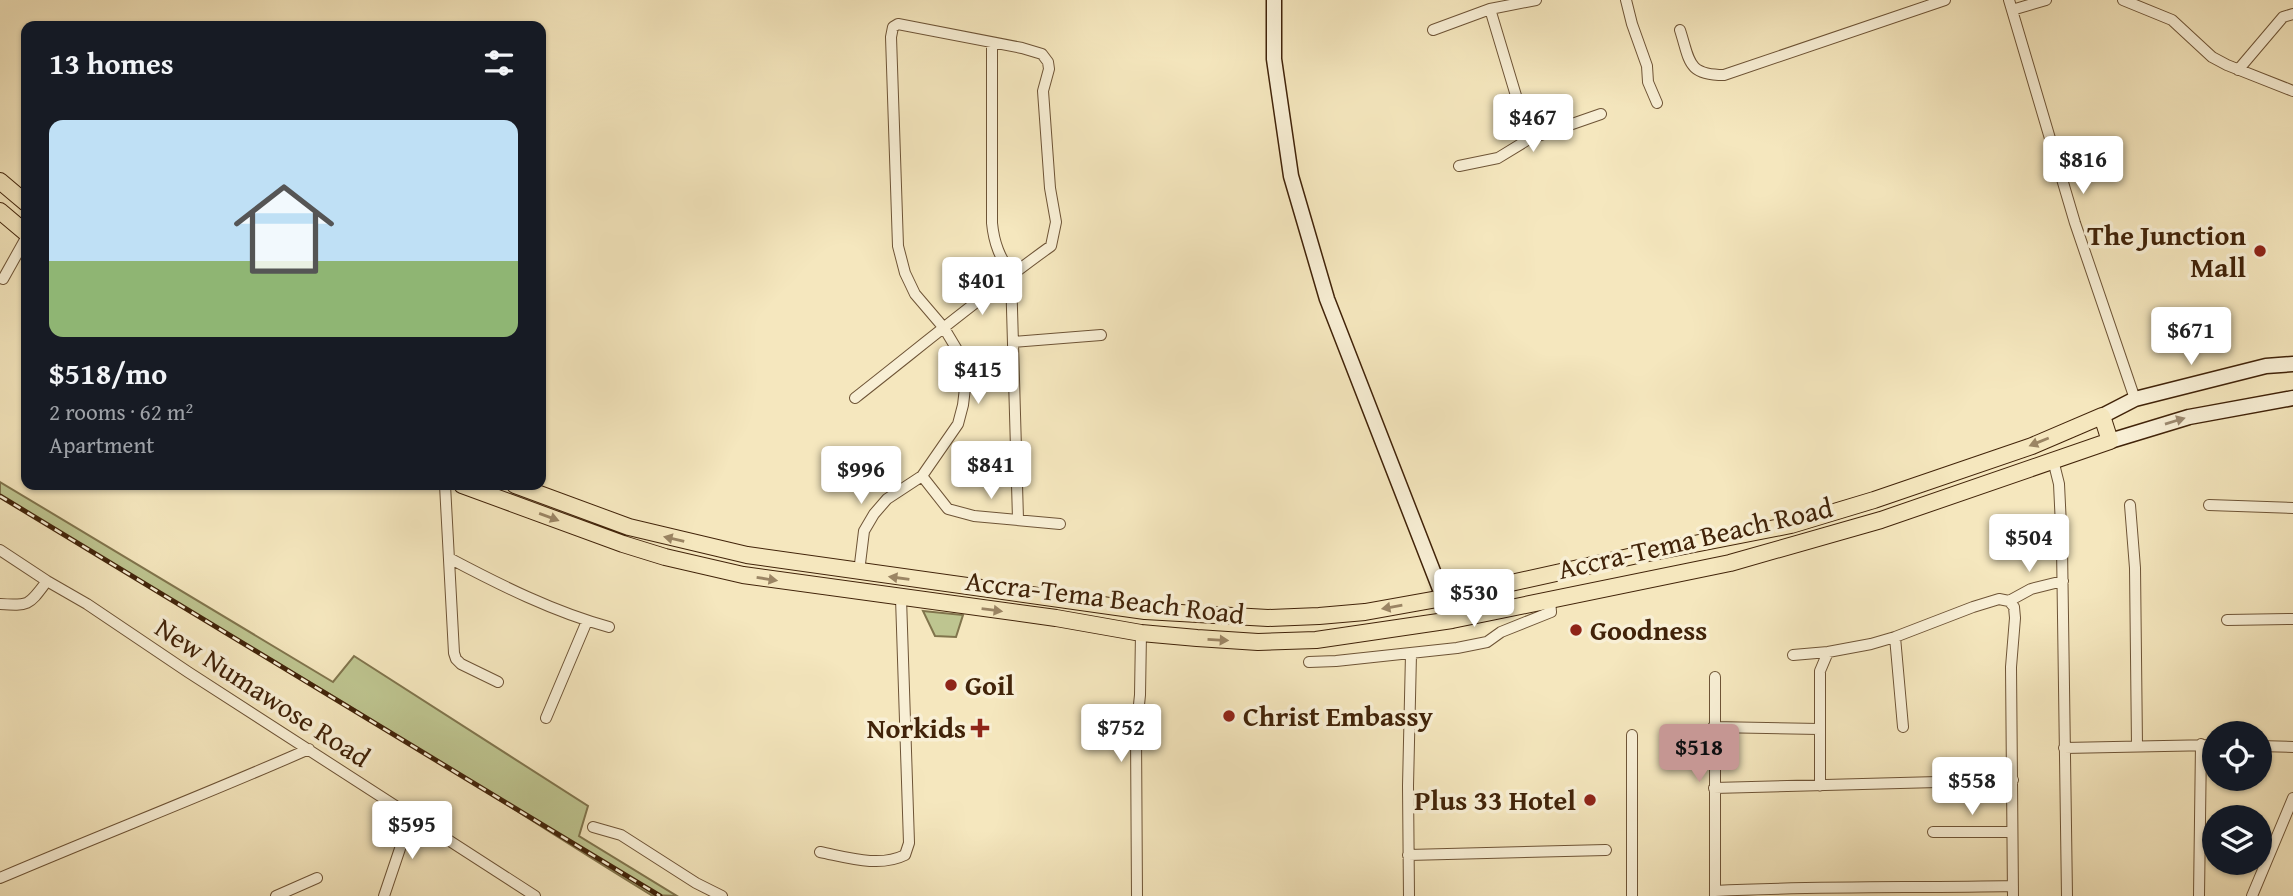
<!DOCTYPE html>
<meta charset="utf-8">
<style>
body{margin:0;font-family:"Gentium Book Plus",serif;background:#242831;color:#f1f3f6;height:100vh;display:flex;flex-direction:column;font-size:26px;white-space:nowrap}
*{box-sizing:border-box;margin:0}
p{font-size:23px;color:#9ea1a6}
.icon{flex:none;width:38px;height:38px;fill:none;stroke:currentColor;stroke-width:2;stroke-linecap:round;stroke-linejoin:round}
.map{position:relative;flex:1;overflow:hidden}
.details{position:absolute;left:21px;top:21px;width:525px;height:469px;display:flex;flex-direction:column;background:#171b24;border-radius:14px;box-shadow:0 2px 5px #0004}
.details>*{flex:none}
.tools{position:absolute;left:2202px;top:721px;display:grid;gap:14px}
.tools a{display:grid;place-items:center;width:70px;height:70px;border-radius:50%;background:#171b24;box-shadow:0 2px 5px #0004;font-size:35px}
.price{position:absolute;translate:-50% -60px;padding:0 16px;border-radius:7px;background:#fff;color:#222;font-size:23px;line-height:46px;filter:drop-shadow(0 2px 4px #0008)}
.price::after{content:'';position:absolute;left:50%;top:42px;width:21px;height:16px;margin-left:-10px;background:inherit;clip-path:polygon(0 0,100% 0,50% 100%)}
.price.current{background:#c59692;color:#111}
ul{padding:0;list-style:none}
li{display:grid;align-content:center;gap:14px;height:371px;padding:0 28px}
li span{display:grid;place-items:center;height:217px;border-radius:14px;color:#555}
li>.icon{margin-inline-start:auto}
span .icon{width:126px;height:126px;fill:#fffc;stroke-width:1}
li b{font-size:30px}
h2{display:flex;justify-content:space-between;align-items:center;height:84px;padding:0 28px;font-size:30px}
.map>svg:first-child{display:block}
</style>
<div class="map">
<svg width="2293" height="896" viewBox="0 0 2293 896">
<rect width="100%" height="100%" fill="#f5e7be"/>
<filter id="stains"><feTurbulence type="fractalNoise" baseFrequency=".00286" numOctaves="4"/><feColorMatrix values="0 0 0 0 .2 0 0 0 0 .09 0 0 0 0 .02 0 0 0 .5 -.17"/></filter>
<radialGradient id="worn" r=".72"><stop offset=".6" stop-color="#630" stop-opacity="0"/><stop offset="1" stop-color="#630" stop-opacity=".3"/></radialGradient>
<path fill="#bec590" stroke="#80744c" stroke-width="2" d="M0,482L333,682L354,656L588,806L579,836L677,896L651,895C553,835 457,772 359,712C239,639 118,570 0,496Z
M923,611L963,615L956,637L935,636Z"/>
<g fill="none" stroke-linecap="round" stroke-linejoin="round">
<g stroke="#6e5436" stroke-width="12">
<path id="street" d="M1626,0L1632,24L1647,66L1648,82L1657,103
M2009,0L2075,223L2135,399
M2123,0L2172,20L2212,57L2227,65L2293,91
M1490,9L1529,139
M2012,10L2046,0
M1433,30L1490,9L1536,0
M1680,30C1690,61 1687,75 1724,75L1945,0
M992,43V223C994,244 1000,257 1011,274L1018,519
M2238,70L2283,17L2293,14
M1459,166L1498,158L1529,139L1601,114
M3,279L26,238
M1013,342L1101,335
M855,398C920,347 984,294 1051,246L1056,222L1050,188L1043,91L1049,69L1048,62L1042,54L1022,48L898,24L893,27L891,37L898,246L905,273L915,294L944,328L959,353L965,388L963,405L958,424L922,476L887,499L874,514L864,531L859,572
M2053,460L2059,484L2062,547L2067,896
M922,476L948,509L974,516L1060,524
M445,485L454,653L456,659L461,664L498,682
M2130,505L2135,568L2137,746
M2209,505L2293,508
M0,550L47,581L87,604L188,672L535,896
M449,558C500,585 554,612 609,627
M2009,601L2014,607L2015,618L2011,667L2013,896
M0,604C30,606 29,605 47,581
M2227,620L2293,619
M1895,637L1903,727
M1793,655L1828,652L1871,644L1895,637L1973,607L1999,599L2009,601L2031,589L2063,581
M1309,662L1336,661L1457,648L1487,642L1501,632L1551,612L1550,600
M1715,677V891
M546,718L587,621
M1713,727L1819,729
M2259,746L2293,747
M2064,748L2214,745
M1820,786V671L1828,652
M1714,788L2013,780
M593,827L621,835L696,883L722,896
M1933,832H2011
M820,852C846,857 879,868 905,855L909,843L901,598
M1408,855L1606,850
M0,878C103,834 207,794 309,749
M276,896L317,878
M384,896L411,816
M1137,896L1136,733L1140,695L1141,633
M1409,896L1408,786L1411,654
M1632,896V735
M1715,896V891C1814,886 1914,888 2013,886
M2199,896L2201,744
M2252,896L2293,798"/>
</g>
<g stroke="#412309" stroke-width="17">
<path id="secondary" d="M1274,0V59L1291,176L1327,299L1452,620
M2102,416L2135,399L2266,366L2293,364
M2110,441L2189,417L2293,398"/>
</g>
<g stroke="#412309" stroke-width="18">
<path id="primary" d="M0,181L26,203
M0,211L26,233
M462,485L623,544L665,557L743,575L1056,618L1141,633L1197,638L1258,642L1316,640L1452,620L1730,563L1881,520L2110,441L2102,416L2032,446L1874,500L1791,525L1633,556L1443,598L1365,612L1319,616L1268,618L1145,611L747,555L629,527L515,485"/>
</g>
<use href="#street" stroke="#f8efd5" stroke-width="10"/>
<use href="#secondary" stroke="#f8efd5" stroke-width="14"/>
<use href="#primary" stroke="#f5e7be" stroke-width="16"/>
<g stroke="#412309" stroke-width="5">
<path id="rail" d="M0,496L660,896"/>
</g>
<use href="#rail" stroke="#f8efd5" stroke-width="2.5" stroke-dasharray="8" stroke-linecap="butt"/>
</g>
<defs><path id="oneway-solid" d="M-6-.8H1V-3.2L6.5 0L1 3.2V.8H-6Z" transform="scale(1.75)"/></defs>
<use fill="#9c896f" href="#oneway-solid" transform="translate(2175 421) rotate(-17)"/>
<g fill="#9b8564">
<use href="#oneway-solid" transform="translate(2039 442) rotate(158)"/>
<use href="#oneway-solid" transform="translate(549 517) rotate(20)"/>
<use href="#oneway-solid" transform="translate(674 539) rotate(-167)"/>
<use href="#oneway-solid" transform="translate(899 578) rotate(-172)"/>
<use href="#oneway-solid" transform="translate(767 579) rotate(9)"/>
<use href="#oneway-solid" transform="translate(1392 607) rotate(170)"/>
<use href="#oneway-solid" transform="translate(992 610) rotate(7)"/>
<use href="#oneway-solid" transform="translate(1218 640) rotate(3)"/>
</g>
<g fill="#8f2418" stroke="#f8efd5" stroke-width="2.5">
<circle cx="2260" cy="251" r="7"/>
<circle cx="1576" cy="630" r="7"/>
<circle cx="951" cy="685" r="7"/>
<circle cx="1229" cy="716" r="7"/>
<path d="M976.5 717.5h7v7h7v7h-7v7h-7v-7h-7v-7h7z"/>
<circle cx="1590" cy="800" r="7"/>
</g>
<g text-anchor="middle" stroke-width="7" stroke-linejoin="round" paint-order="stroke">
<g font-size="28" font-weight="bold" fill="#412309" stroke="#f8efd5" text-anchor="end">
<text x="2246" y="245">The Junction<tspan x="2246" dy="32">Mall</tspan></text>
<text x="1590" y="640" text-anchor="start">Goodness</text>
<text x="965" y="695" text-anchor="start">Goil</text>
<text x="1243" y="726" text-anchor="start">Christ Embassy</text>
<text x="966" y="738">Norkids</text>
<text x="1576" y="810">Plus 33 Hotel</text>
</g>
<g font-size="28" fill="#412309" stroke="#f8efd5">
<text transform="translate(1695 538) rotate(-13)" y="10">Accra-Tema Beach Road</text>
<text transform="translate(1105 597) rotate(7)" y="10">Accra-Tema Beach Road</text>
<text transform="translate(263 692) rotate(33)" y="10">New Numawose Road</text>
</g>
</g>
<rect width="100%" height="100%" filter="url(#stains)"/>
<rect width="100%" height="100%" fill="url(#worn)"/>
</svg>
<div class="tools">
<a><svg class="icon" aria-label="locate" viewBox="0 0 24 24"><circle cx="12" cy="12" r="6"/><path d="M12 2v4M12 18v4M2 12h4M18 12h4"/></svg></a>
<a><svg class="icon" aria-label="layers" viewBox="0 0 24 24"><path d="M12 4l9 5-9 5-9-5zM3 14l9 5 9-5"/></svg></a>
</div>
<b class="price" style="left:1533px;top:154px">$467</b>
<b class="price" style="left:2083px;top:196px">$816</b>
<b class="price" style="left:982px;top:317px">$401</b>
<b class="price" style="left:2191px;top:367px">$671</b>
<b class="price" style="left:978px;top:406px">$415</b>
<b class="price" style="left:991px;top:501px">$841</b>
<b class="price" style="left:861px;top:506px">$996</b>
<b class="price" style="left:2029px;top:574px">$504</b>
<b class="price" style="left:1474px;top:629px">$530</b>
<b class="price" style="left:1121px;top:764px">$752</b>
<b class="price current" style="left:1699px;top:784px">$518</b>
<b class="price" style="left:1972px;top:817px">$558</b>
<b class="price" style="left:412px;top:861px">$595</b>
<section class="details">
<h2>13 homes<svg class="icon" aria-label="filters" viewBox="0 0 24 24"><path d="M4 7h16M4 17h16"/><circle cx="9" cy="7" r="2"/><circle cx="15" cy="17" r="2"/></svg></h2>
<ul>
<li><span style="background:linear-gradient(#bfe0f5 65%,#8fb573 0)"><svg class="icon" aria-label="home" viewBox="0 0 24 24"><path d="M3 11l9-7 9 7M6 9v11h12V9"/></svg></span><div><b>$518/mo</b><p>2 rooms · 62 m²</p><p>Apartment</p></div></li>
</ul>
</section>
</div>
